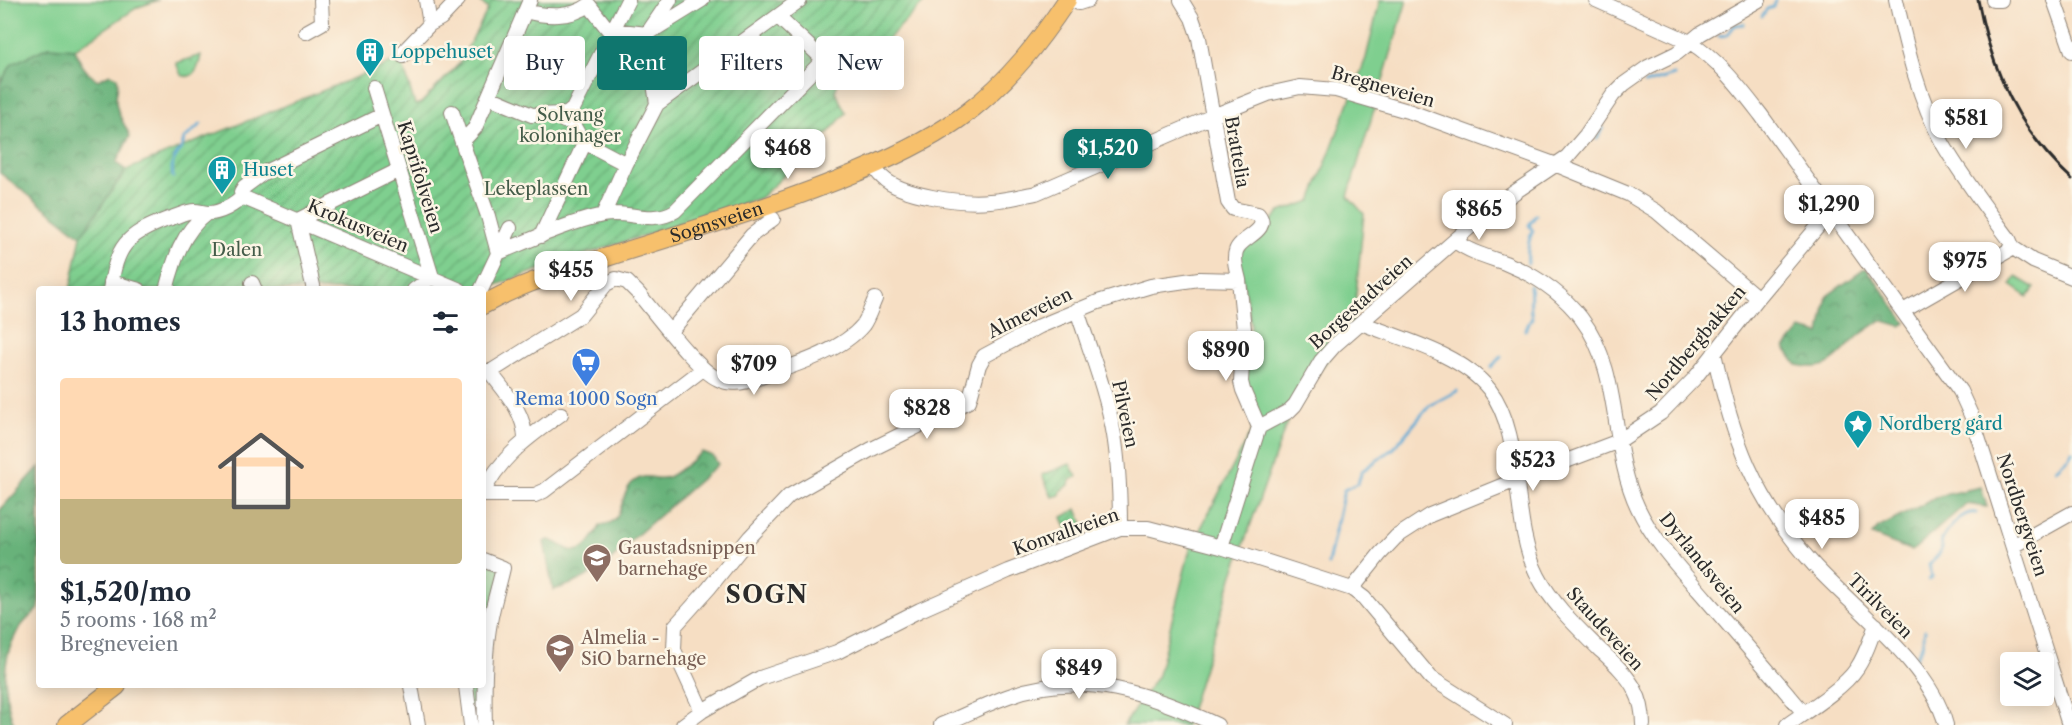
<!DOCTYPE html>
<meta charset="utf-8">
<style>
body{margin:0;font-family:"Libre Caslon Text",serif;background:#f6f6f7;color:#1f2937;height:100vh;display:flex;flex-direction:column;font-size:22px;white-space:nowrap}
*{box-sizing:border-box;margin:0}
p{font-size:20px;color:#747a83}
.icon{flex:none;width:33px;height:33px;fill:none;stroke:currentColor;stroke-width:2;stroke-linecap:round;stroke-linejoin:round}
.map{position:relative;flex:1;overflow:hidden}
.sheet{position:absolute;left:36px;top:286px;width:450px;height:402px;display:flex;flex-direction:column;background:#fff;border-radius:6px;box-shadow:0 3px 15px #0003}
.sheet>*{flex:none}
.guide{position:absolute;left:504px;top:36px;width:570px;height:54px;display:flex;gap:12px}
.tools{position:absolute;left:2000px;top:652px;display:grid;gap:12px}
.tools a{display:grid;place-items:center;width:54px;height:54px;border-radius:6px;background:#fff;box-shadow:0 3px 15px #0003;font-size:30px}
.price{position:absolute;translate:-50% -51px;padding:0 14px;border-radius:12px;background:#fff;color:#222;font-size:20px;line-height:39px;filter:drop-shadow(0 2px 3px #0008)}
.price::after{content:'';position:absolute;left:50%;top:36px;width:18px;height:14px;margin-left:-9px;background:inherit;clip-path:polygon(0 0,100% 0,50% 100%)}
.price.selected{background:#0f766e;color:#fff}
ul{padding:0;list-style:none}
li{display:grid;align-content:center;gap:12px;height:318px;padding:0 24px}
li span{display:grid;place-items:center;height:186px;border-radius:6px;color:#555}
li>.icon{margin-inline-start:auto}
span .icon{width:108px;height:108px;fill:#fffc;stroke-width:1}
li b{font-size:26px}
h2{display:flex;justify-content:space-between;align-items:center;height:72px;padding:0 24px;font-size:26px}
.chip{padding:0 21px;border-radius:6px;background:#fff;box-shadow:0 3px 15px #0003;font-size:21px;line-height:54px}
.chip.selected{background:#0f766e;color:#fff}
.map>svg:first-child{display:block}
</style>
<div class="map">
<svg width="2072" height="725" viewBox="0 0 2072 725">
<defs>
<pattern id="forest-crowns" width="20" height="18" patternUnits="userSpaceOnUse" patternTransform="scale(1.5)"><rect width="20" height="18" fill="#67b27a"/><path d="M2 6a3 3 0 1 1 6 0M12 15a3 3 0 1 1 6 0" fill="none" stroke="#559164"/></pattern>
<pattern id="park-crowns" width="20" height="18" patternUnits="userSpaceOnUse" patternTransform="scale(1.5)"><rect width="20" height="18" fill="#7fcf8f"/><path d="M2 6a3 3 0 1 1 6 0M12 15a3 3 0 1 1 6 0" fill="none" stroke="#68a875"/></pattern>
<pattern id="garden-furrows" width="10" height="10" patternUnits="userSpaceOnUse" patternTransform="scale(1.5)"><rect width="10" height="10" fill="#7fcf8f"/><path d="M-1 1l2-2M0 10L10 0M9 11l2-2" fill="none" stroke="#68a875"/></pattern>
</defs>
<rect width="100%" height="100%" fill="#fcf5e5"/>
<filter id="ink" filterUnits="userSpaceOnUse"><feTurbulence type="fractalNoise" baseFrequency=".0167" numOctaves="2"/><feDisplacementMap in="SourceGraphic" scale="12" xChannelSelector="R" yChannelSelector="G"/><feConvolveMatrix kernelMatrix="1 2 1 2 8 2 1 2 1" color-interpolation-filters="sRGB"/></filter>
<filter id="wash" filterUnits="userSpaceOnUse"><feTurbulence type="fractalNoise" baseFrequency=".008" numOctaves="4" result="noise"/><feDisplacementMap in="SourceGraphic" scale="24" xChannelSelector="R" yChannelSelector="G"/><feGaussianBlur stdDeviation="1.35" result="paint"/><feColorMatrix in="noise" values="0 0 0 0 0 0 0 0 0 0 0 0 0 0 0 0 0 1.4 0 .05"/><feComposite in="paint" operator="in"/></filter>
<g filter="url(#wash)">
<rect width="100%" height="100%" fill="#f6dec3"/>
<path fill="#7fcf8f" stroke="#557d5d" stroke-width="1.5" d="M0,0H159L138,7L75,49L48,47L13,64L0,83Z
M1380,0H1407L1348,196L1364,214L1353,324L1291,411L1233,574L1186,725H1124L1158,675L1190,549L1255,424L1245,378L1251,324L1238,254L1280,212L1311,201L1366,58Z
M2016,277L2035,288L2028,297L2011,285Z"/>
<path fill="url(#forest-crowns)" stroke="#496e52" stroke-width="1.5" d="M48,47L75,49C79,62 85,73 98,80L110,74L117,77C119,85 117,89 116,97C115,111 124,123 130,136L116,163L126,170L81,236L0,173V83L12,64Z
M1866,268L1906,323L1901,326L1881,320C1875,325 1867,329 1861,334C1838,353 1833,374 1797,365L1785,348L1801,329L1820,334L1827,296Z
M702,452L713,456L718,464L627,544C608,566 581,583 553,590L544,542L548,540C557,541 562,547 570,550C585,555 594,535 601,525C626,524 618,496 632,483C648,470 653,482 668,477C678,473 693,459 702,452Z
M39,467V608C32,615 24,621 19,629C0,659 3,693 14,725H0V510Z
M1981,487L1987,507L1966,504L1912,551L1872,535L1878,528L1939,496Z"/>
<path fill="url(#park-crowns)" stroke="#557d5d" stroke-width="1.5" d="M201,55C199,66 195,81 181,75L176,63Z
M483,560L503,568L490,621L485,725H471L466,686H483Z"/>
<path fill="url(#garden-furrows)" stroke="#557d5d" stroke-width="1.5" d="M479,0H926L885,42L842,73L835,91L846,113L821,141L760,198L549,266L483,290H70L81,236L126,170L401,59L415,105L421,103L459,64L488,9Z
M1070,464L1077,477L1070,480L1069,485L1061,490L1060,495L1052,497L1042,475Z
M1077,509L1085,529L1069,535L1062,517Z"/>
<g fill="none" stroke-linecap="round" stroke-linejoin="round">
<path stroke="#59a7d3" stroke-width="3" d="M1762,16L1767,9L1773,7L1776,0
M1719,36L1727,35L1735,25L1744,24
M1645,84L1674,75
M1597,139L1603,128
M173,177C169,153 182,156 184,139L201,124
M1528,263C1527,254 1528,239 1533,231L1529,225L1536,215
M1525,330L1532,318C1529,307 1532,297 1530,286
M1491,367L1501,357
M2056,469L2069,457L2072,451
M1328,564L1344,490L1358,483L1362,471L1394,448L1429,406L1457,391
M1929,580L1932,577L1929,564C1932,561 1937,558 1939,554C1942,550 1940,545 1942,540C1948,529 1963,510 1976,513
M1915,658L1922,646L1925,630"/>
</g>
</g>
<g filter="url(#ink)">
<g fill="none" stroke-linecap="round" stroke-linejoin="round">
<g stroke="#908477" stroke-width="16">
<path id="minor" d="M1069,0L1079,3L1088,0
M1181,0L1192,18L1199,38L1228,202L1233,209L1258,214C1272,231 1240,237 1236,251C1233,260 1237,271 1239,280
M1596,0L1690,42C1719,60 1740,88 1761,115L1960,391L1971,415L2069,725
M1896,0C1907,50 1919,99 1943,144C1962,177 1986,208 2009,239L2013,248L2033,261L2072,277
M1993,0H2001
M2054,0L2072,51
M589,5L607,28L612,30L647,34L702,0
M526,11C546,17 572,18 589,5
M778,17L824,60
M430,24L441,18L458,0
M306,32L322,23L321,0
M403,56L405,50L430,24L426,0
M374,88L432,277L414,290
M489,97L532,115L567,114
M657,104L647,34L670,0
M452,112L462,142
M567,114L584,144H588L626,164
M564,121L567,114L573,109L628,0
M874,165C876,169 878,174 882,177C901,196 963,204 990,201C1006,200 1021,196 1036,193L1213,116L1268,94L1300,87L1336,90L1411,112L1557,165L1628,194L1656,211L1758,298
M242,197L460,290
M242,197L241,192L244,187L263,173L382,115
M603,215L626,164L657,104L800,0
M541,236L584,144
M1455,241C1469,252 1488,257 1505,263C1535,275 1562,293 1581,318C1623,373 1609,448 1638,508C1654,542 1682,571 1706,599C1739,637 1772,675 1804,713
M498,253C530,240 570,222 603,215C628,210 652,225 675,211L837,46
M498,253L488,216L462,142L475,128L530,0
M111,282L139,290
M252,283L255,290
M110,290C117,246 125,235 168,219C176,217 186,211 195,211C199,211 204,213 209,213C220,213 235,205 242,197
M166,290C174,260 182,232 207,213
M314,290L298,220L399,170
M481,290L510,228
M1077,310C1090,351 1107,393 1114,435C1119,466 1120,497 1120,528
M1903,311L2013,248
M1361,323C1402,339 1461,354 1489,389C1526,436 1509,520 1538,576C1553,605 1577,627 1599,649C1612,661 1627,674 1635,690C1641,701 1643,713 1643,725
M671,331L752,235L773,219
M1714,353C1732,438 1754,499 1814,565C1855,610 1930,664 1946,725
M483,370L490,372L581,315L606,284L616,279L627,282L638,293C656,314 696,369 718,379C730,385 742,383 755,379C788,367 840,353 863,325C868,318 871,308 875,299
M490,372C505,392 525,412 525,439
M483,493C499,458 531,435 561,414
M483,495H535L544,491L703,369
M2013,546L2072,513
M1221,547L1259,427L1289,411L1295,405L1321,361L1335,345L1485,214L1515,192L1567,157L1586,135L1613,95L1624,84L1648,67L1677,53L1700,34L1759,0
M483,560L503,568C499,586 493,604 490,622C484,656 484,691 485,725
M1352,589L1380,554L1396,537L1430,515L1516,480L1619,441L1661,413L1694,379L1758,298L1831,211
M411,686L418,725
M466,686L471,725
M702,711L674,650L675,626L709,588L750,537L789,496L870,450L969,401L979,365L984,356L1040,326L1098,302L1151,286L1199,279L1239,280L1244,329L1241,382L1243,390L1259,427
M683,725L702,711L760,678L837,652L920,610L1008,571L1120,528H1148L1221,547L1352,589L1364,598L1431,678L1505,725
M941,725C964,716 986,704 1009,696C1083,669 1149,694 1217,725
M1787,725C1807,711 1844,688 1857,668C1866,655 1870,640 1876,625"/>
</g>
<g stroke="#908477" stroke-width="20">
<g id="major">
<path id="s1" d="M483,305C527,280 576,267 623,252C703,227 784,203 860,171C898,155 936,137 968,112C1009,81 1039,42 1067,0"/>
<path d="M67,725L117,686"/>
</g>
</g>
<use href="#minor" stroke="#fff" stroke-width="14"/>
<use href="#major" stroke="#f7c06c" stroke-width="18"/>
<path stroke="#2b2b2b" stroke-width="3" d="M1978,0C1991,69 2018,131 2072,179"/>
</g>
</g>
<defs>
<g id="building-pin" transform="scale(1.5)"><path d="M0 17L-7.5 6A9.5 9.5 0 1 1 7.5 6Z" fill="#0f9aa8" stroke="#fcf5e5"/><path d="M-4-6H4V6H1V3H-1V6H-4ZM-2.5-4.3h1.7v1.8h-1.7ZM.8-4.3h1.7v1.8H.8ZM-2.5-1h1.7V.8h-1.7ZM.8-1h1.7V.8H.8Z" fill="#fff"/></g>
<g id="supermarket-pin" transform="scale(1.5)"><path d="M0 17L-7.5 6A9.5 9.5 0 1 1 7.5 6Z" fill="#3f7fe0" stroke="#fcf5e5"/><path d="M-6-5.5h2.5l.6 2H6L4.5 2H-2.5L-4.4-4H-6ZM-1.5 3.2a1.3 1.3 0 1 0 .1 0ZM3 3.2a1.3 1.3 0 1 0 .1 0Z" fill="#fff"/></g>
<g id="sight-pin" transform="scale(1.5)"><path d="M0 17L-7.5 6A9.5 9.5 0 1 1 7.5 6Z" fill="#0f9aa8" stroke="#fcf5e5"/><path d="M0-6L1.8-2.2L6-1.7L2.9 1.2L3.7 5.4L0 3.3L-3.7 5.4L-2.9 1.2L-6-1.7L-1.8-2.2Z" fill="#fff"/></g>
<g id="school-pin" transform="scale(1.5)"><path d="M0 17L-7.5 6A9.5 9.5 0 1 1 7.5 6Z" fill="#8d6e63" stroke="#fcf5e5"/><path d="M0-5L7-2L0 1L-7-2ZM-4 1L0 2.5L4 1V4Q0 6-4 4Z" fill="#fff"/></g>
</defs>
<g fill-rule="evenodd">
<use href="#building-pin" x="370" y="52"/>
<use href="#building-pin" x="222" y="170"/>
<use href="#supermarket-pin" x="586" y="362"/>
<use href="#sight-pin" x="1858" y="424"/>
<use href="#school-pin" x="597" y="558"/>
<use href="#school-pin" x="560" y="648"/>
</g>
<g text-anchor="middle" stroke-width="5" stroke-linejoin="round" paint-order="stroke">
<g font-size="18" fill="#0d838f" stroke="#fcf5e5" text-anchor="start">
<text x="391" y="58">Loppehuset</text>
<text x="243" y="176">Huset</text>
<text x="1879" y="430">Nordberg gård</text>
</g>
<g font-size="18" fill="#2b2b2b" stroke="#fcf5e5">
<text transform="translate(1383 87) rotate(16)" y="6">Bregneveien</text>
<text transform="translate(1237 152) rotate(80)" y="6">Brattelia</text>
<text transform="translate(420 177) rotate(73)" y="6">Kaprifolveien</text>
<text dy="6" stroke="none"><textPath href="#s1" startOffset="248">Sognsveien</textPath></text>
<text transform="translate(358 226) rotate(23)" y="6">Krokusveien</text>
<text transform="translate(1361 302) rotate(-42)" y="6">Borgestadveien</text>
<text transform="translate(1030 313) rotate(-26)" y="6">Almeveien</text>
<text transform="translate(1696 343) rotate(-50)" y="6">Nordbergbakken</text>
<text transform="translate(1125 414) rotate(78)" y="6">Pilveien</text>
<text transform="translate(2022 515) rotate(72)" y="6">Nordbergveien</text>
<text transform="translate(1066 532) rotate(-19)" y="6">Konvallveien</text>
<text transform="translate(1702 563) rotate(51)" y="6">Dyrlandsveien</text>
<text transform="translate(1880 606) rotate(45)" y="6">Tirilveien</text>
<text transform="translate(1605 629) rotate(48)" y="6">Staudeveien</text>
</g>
<g font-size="18" fill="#445c49" stroke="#fcf5e5">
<text x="570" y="121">Solvang<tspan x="570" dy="21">kolonihager</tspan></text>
<text x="536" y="195">Lekeplassen</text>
<text x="237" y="256">Dalen</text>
</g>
<g font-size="18" fill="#366cbe" stroke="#fcf5e5">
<text x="586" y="405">Rema 1000 Sogn</text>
</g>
<g font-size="18" fill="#785e54" stroke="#fcf5e5" text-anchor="start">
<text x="618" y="554">Gaustadsnippen<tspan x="618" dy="21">barnehage</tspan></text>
<text x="581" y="644">Almelia -<tspan x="581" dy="21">SiO barnehage</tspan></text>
</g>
<g font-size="24" font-weight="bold" letter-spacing="1.5" fill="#2b2b2b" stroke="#fcf5e5">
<text x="767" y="603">SOGN</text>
</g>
</g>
</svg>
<div class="tools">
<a><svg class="icon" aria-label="layers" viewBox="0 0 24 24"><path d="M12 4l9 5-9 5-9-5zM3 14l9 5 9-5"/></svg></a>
</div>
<b class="price" style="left:1966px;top:150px">$581</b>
<b class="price" style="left:788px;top:180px">$468</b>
<b class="price selected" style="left:1108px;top:180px">$1,520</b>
<b class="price" style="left:1829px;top:236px">$1,290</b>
<b class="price" style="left:1479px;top:241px">$865</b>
<b class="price" style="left:1965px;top:293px">$975</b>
<b class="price" style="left:571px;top:302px">$455</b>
<b class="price" style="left:1226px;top:382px">$890</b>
<b class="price" style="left:754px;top:396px">$709</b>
<b class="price" style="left:927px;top:440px">$828</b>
<b class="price" style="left:1533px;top:492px">$523</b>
<b class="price" style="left:1822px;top:550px">$485</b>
<b class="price" style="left:1079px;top:700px">$849</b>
<div class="guide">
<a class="chip">Buy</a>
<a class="chip selected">Rent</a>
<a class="chip">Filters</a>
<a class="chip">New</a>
</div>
<section class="sheet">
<h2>13 homes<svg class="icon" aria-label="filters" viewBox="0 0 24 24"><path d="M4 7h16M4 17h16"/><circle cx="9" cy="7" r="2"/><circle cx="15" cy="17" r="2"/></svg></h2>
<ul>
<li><span style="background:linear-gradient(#ffd9b3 65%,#c2b280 0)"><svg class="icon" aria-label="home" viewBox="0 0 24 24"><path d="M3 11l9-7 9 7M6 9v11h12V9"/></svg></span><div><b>$1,520/mo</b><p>5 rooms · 168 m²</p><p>Bregneveien</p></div></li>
</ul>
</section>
</div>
